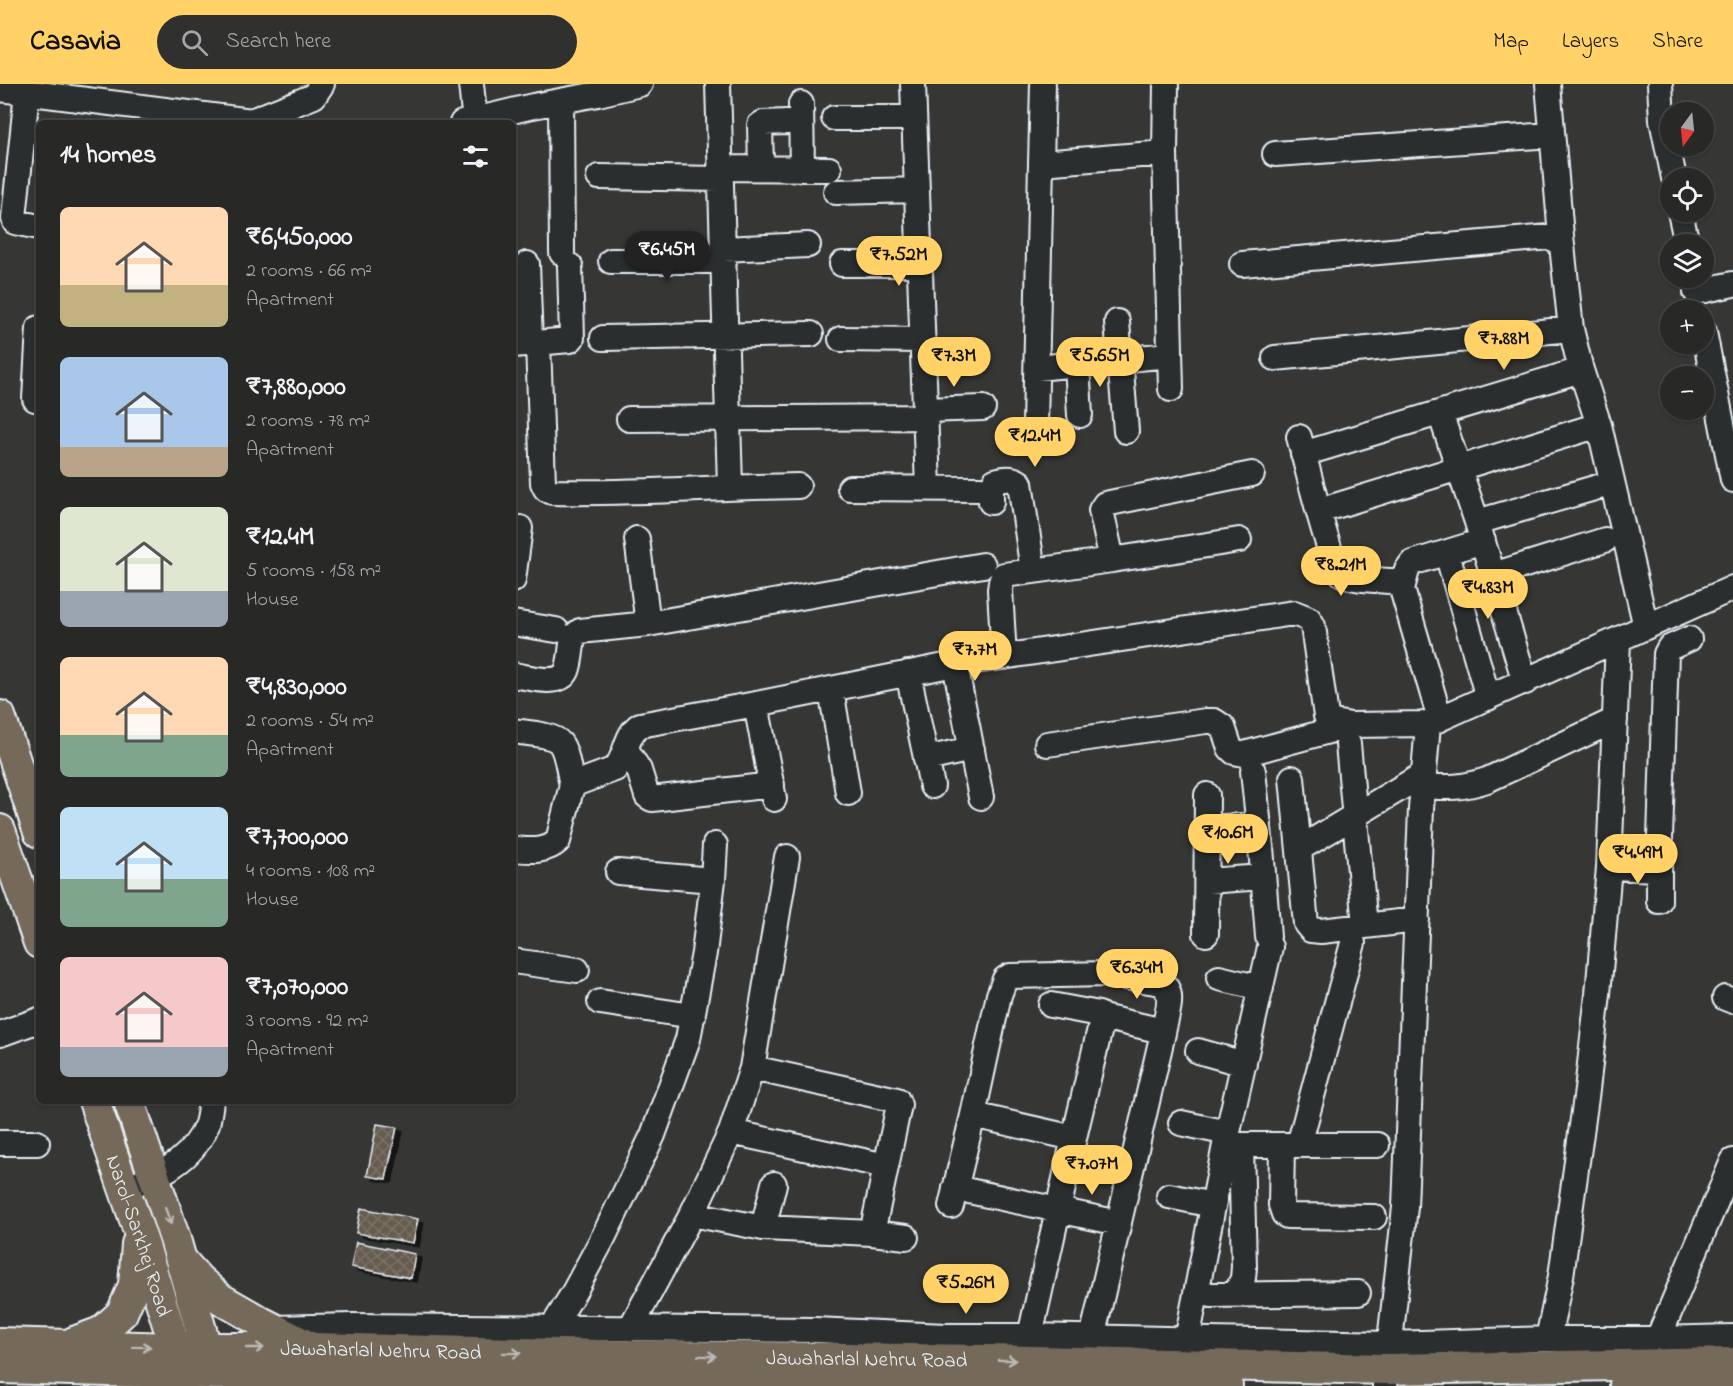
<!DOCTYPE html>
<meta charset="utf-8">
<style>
body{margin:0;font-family:"Indie Flower",sans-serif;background:#30302f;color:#f1f3f6;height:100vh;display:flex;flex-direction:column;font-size:22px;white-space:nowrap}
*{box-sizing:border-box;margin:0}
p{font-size:20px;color:#a5a6a7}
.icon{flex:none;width:33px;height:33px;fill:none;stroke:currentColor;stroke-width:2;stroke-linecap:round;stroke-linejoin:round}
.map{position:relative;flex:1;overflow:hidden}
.sheet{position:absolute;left:36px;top:36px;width:480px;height:984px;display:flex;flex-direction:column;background:#282827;border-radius:9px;box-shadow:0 2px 4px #0004,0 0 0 2px #444}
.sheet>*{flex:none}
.needle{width:39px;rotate:195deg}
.controls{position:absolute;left:1660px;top:18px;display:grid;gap:12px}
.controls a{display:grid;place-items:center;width:54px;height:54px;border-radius:50%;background:#282827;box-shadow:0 2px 4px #0004,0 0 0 2px #444;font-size:30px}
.price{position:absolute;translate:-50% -51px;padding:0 14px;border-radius:21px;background:#ffd166;color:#111;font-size:20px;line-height:39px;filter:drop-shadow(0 2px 3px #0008)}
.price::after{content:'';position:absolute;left:50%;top:36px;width:18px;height:14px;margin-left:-9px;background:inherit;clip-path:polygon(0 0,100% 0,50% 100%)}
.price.selected{background:#222;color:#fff}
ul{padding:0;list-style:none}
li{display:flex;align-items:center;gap:18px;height:150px;padding:0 24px}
li span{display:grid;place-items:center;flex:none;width:168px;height:120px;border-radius:9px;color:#555}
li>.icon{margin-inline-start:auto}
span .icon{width:72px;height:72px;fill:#fffc;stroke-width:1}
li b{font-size:26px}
h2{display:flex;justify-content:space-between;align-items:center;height:72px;padding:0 24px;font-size:26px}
header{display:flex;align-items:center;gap:36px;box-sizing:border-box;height:84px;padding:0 30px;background:#ffd166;color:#111}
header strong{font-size:28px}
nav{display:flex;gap:33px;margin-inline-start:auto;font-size:21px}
.search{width:420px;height:54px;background:#30302f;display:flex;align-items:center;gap:15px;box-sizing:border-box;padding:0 21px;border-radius:33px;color:#a5a6a7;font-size:22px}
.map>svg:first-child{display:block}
</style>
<header>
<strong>Casavia</strong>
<div class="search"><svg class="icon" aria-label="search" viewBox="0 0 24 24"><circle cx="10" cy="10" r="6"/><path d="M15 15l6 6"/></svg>Search here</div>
<nav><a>Map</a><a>Layers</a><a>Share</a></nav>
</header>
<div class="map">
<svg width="1733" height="1302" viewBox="0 0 1733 1302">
<defs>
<pattern id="building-cross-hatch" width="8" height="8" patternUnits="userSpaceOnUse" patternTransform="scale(1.5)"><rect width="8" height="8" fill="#665b4d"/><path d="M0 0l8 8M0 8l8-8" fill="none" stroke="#7c7367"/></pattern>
<filter id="shadow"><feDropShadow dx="6" dy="4" stdDeviation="0" flood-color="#0009"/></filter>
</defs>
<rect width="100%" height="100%" fill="#363634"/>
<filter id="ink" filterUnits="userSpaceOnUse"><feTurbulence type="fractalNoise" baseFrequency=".0167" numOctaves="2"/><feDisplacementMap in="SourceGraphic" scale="12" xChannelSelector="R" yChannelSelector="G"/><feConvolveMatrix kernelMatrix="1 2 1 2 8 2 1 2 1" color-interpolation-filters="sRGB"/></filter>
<g filter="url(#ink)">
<path fill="url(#building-cross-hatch)" stroke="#e8f1f8" stroke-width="1.5" filter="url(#shadow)" d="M377,1040L397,1043L386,1095L367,1092Z
M361,1124L418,1135L413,1159L356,1149Z
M356,1158L415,1170L411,1194L351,1183Z"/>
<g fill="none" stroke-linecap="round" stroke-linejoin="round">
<g stroke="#e8f1f8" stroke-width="28">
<path id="minor" d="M471,0L475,39
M718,0L730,402
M913,0L928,404
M1043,0L1041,79L1165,69
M1166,0L1165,69L1171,305
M1548,0L1561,152L1571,245L1581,286L1599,341L1646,543
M1660,0L1662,36L1674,94
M0,5L268,39
M27,8L14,134L15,138L39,143
M561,17L562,169
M801,20L802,85
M834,34H914
M251,37L314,12L322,0
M462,39L533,22L598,10L640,0
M1275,70L1552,51
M720,84L829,85
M761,84L760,41L763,39L787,38
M599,93L721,95
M836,108L917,106
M1680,128L1687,160
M723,165L808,161
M611,177H724
M527,180L530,259
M842,180H919
M1242,180L1561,152
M1696,208L1733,200
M1117,238L1126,347
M1704,248L1733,396
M603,254L811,250
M841,255L923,256
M538,259L543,399L546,405L552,408C634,410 716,403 798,402
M513,261L570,256L572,254L570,182
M1275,274L1571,245
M1077,280L1080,331
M1037,284L1169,271
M35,315L39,244
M925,326L983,324
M1440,329L1477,438L1525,598
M629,335L926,333
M1035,341L1041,79
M1299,353C1305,374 1330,481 1341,489C1350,496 1379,496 1391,497L1398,500L1402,505L1440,635
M1303,370L1581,286
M850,404L980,405
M991,418V404L995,397C1004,394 1013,393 1020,399L1033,487
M1319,427L1599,341
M1477,438L1612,399
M637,455L648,540
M1447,469L1488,614
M1112,476L1239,456
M1493,491L1605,456
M513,496L520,444
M1402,505L1407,486L1412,479L1483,457
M513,539L556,546
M1004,573L1000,506L1001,498L1004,491L1112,476L1101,426L1105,420L1252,390
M955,580L981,713
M908,589L932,702
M513,591C527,593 560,603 567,587C571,577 571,564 573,553L580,547L648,540L983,481
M831,605L848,709
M756,620L774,715
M513,647C525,649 553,650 560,659C567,667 569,690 572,701
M1047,660L1206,637H1214L1223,643L1230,664L1234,668L1244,670L1351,641
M1348,660L1365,842
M626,665L639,686L647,712L652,715L772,701
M926,675L972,665
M1253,687L1261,763L1268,853
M1292,694L1306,840L1311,846L1321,847L1417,836
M1423,702C1448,704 1463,704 1487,696L1615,636
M1207,744L1259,741
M513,765C529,766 545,769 558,757L572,701L615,685C627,672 625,651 640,641L756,620L955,580L1294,529L1309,535L1313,542L1326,632L1333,638L1351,641L1428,640
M1299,765L1424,690
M1609,783L1659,785L1666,570L1669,564L1689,555
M618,788L713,796
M1207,797L1263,793
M1659,817V785
M1206,850L1207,711
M513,877L577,886
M1219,894L1261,904
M1725,914L1733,917
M600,918L693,932
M1102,933L1163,947
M0,950L39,936
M1198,967L1244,980
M752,984L787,773
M973,1031L1074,1054
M1181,1039L1228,1049
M731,1048L886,1082
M0,1059H37
M1225,1061H1377
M1282,1061L1281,1121L1284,1130L1287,1132L1374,1133
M1299,1061L1353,859
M137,1099C166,1090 196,1070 207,1040C209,1033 210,1024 211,1017
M955,1104L1119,1139
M1169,1112L1213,1121
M951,1122L973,1031L999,911L1005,895L1010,892L1107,890L1161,899C1177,908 1165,935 1163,949L1092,1254
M763,1144L774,1100
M872,1149L906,1153
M1197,1204L1204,1209L1211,1211L1358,1209
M1236,1210L1243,1194L1244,1183L1241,1061
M274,1244L351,1242L815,1246L946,1252H1030L1390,1260L1548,1255H1658L1733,1253
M552,1244L574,1208L604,1152L653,1051L688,955L704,869L713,796L715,761
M630,1245L692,1130L763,1144L872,1149L899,1021L897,1016L752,984L731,1048L692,1130
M1030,1252L1074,1054L1102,936V933L1099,930L1051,921
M1548,1255L1561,1192L1587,1006L1598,910L1609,783L1618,556
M1658,1255L1733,1077
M1187,1256L1225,1061L1270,863
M1385,1302L1405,1123L1421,725L1428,640L1733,504"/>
</g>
<g stroke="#e8f1f8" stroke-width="34">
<g id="major">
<path d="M0,632L39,748"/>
<path d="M0,746L39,859"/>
<path id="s1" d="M94,1017L144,1162L180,1280"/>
<path d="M129,1017L175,1155L211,1281"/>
<path d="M183,1178L198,1195L221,1215L261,1238L306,1261"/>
<path d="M74,1258L101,1248L122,1229L134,1201L137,1160"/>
<path id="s2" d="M0,1259L175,1264H313L599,1271L986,1276L1387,1285L1733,1279"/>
<path d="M0,1284L213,1290L1227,1302"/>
<path d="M1625,1301L1733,1300"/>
</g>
</g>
<use href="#minor" stroke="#2a2d2e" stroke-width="24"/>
<use href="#major" stroke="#746a5a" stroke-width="30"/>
</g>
<defs><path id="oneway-shaft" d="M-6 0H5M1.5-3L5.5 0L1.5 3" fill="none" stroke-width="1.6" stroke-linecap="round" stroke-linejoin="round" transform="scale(1.5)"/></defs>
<g stroke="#babbb9">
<use href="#oneway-shaft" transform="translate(168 1132) rotate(71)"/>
<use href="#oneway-shaft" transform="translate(142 1263) rotate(1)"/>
<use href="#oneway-shaft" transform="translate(255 1264)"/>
<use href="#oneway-shaft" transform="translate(512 1269) rotate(1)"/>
<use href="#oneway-shaft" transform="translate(707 1272) rotate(1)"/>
<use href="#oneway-shaft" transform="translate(1007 1276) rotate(1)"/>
</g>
</g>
<g text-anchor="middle" stroke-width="5" stroke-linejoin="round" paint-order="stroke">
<g font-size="21" fill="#e8f1f8" stroke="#2a2d2e">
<text dy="7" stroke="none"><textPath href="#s1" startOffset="142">Narol-Sarkhej Road</textPath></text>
<text dy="7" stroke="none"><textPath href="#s2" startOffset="381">Jawaharlal Nehru Road</textPath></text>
<text dy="7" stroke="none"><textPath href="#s2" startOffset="867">Jawaharlal Nehru Road</textPath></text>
</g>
</g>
</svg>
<div class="controls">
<a><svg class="needle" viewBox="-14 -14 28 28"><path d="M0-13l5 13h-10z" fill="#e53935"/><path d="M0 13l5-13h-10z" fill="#a5a6a7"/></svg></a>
<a><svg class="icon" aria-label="locate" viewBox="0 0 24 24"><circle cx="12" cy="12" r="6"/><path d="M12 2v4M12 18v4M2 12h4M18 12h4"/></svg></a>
<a><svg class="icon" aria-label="layers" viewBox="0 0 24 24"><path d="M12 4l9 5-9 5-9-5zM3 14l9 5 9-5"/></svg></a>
<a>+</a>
<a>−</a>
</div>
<b class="price selected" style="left:667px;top:198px">₹6.45M</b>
<b class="price" style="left:899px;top:203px">₹7.52M</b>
<b class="price" style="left:1504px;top:287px">₹7.88M</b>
<b class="price" style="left:954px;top:304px">₹7.3M</b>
<b class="price" style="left:1100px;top:304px">₹5.65M</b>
<b class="price" style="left:1035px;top:384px">₹12.4M</b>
<b class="price" style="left:1341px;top:513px">₹8.21M</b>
<b class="price" style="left:1488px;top:536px">₹4.83M</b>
<b class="price" style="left:975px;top:598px">₹7.7M</b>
<b class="price" style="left:1228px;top:781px">₹10.6M</b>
<b class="price" style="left:1638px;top:801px">₹4.49M</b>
<b class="price" style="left:1137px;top:916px">₹6.34M</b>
<b class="price" style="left:1092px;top:1112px">₹7.07M</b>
<b class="price" style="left:966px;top:1231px">₹5.26M</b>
<section class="sheet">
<h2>14 homes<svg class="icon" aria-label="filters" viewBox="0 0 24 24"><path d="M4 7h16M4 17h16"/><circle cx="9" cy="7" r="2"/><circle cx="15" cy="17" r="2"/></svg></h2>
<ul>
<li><span style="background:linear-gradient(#ffd9b3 65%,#c2b280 0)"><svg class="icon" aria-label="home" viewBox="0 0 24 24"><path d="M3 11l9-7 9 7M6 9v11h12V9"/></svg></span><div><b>₹6,450,000</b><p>2 rooms · 66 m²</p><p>Apartment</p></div></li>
<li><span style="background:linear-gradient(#a9c7e8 75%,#b9a48a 0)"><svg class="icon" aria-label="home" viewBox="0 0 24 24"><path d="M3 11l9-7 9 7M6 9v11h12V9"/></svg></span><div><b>₹7,880,000</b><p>2 rooms · 78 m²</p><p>Apartment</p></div></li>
<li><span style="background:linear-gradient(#dfe7d0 70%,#9aa5b1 0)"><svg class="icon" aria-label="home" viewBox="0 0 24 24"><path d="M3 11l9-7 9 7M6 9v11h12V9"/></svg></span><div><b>₹12.4M</b><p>5 rooms · 158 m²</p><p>House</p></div></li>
<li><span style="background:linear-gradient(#ffd9b3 65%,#7fa58c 0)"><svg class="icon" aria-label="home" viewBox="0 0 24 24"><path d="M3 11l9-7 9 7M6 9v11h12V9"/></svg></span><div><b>₹4,830,000</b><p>2 rooms · 54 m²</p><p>Apartment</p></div></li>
<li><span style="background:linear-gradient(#bfe0f5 60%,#7fa58c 0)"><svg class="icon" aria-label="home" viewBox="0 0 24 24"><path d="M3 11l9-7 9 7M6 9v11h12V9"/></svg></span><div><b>₹7,700,000</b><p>4 rooms · 108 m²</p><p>House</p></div></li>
<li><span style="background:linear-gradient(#f6c9c9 75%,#9aa5b1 0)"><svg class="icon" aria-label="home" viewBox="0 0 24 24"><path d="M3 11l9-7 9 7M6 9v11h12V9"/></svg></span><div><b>₹7,070,000</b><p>3 rooms · 92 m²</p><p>Apartment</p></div></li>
</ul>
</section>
</div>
